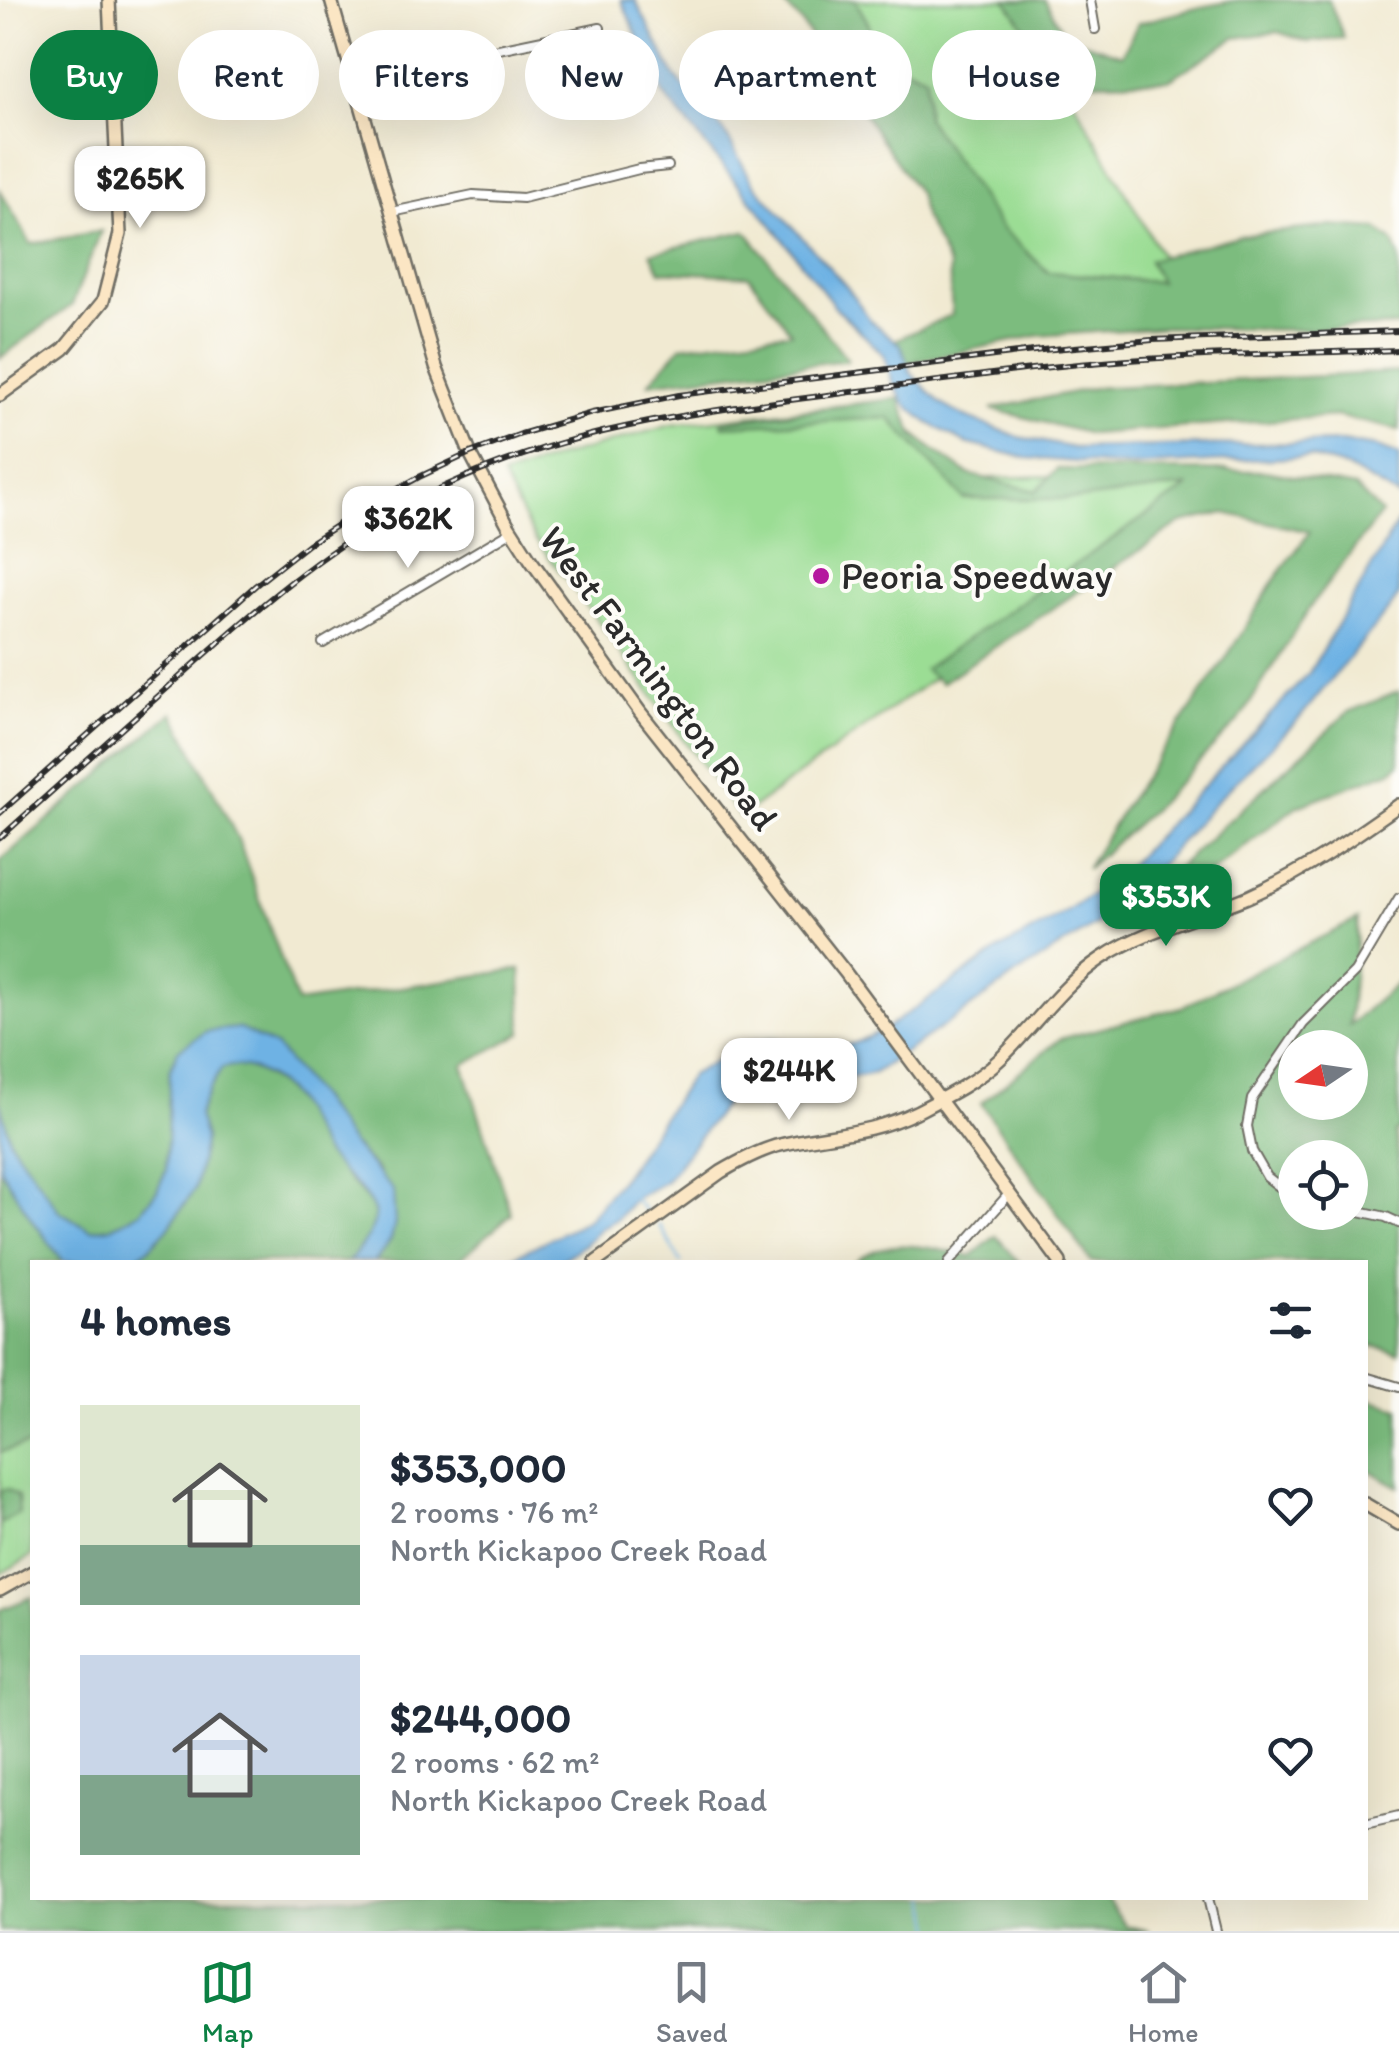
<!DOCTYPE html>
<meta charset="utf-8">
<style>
body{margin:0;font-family:Itim,sans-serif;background:#f2f2f3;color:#1f2937;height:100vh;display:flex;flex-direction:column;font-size:38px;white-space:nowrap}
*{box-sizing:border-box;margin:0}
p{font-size:32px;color:#747a83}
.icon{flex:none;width:55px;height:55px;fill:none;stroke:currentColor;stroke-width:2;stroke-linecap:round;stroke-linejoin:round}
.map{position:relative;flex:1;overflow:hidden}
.drawer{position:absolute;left:30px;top:1260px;width:1338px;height:640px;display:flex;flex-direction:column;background:#fff;border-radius:0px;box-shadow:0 10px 40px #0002}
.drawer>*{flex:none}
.top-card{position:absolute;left:30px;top:30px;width:1340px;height:90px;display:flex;gap:20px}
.needle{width:65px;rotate:257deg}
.controls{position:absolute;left:1278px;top:1030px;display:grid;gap:20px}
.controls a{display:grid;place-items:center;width:90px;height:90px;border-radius:50%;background:#fff;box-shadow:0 10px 40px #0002;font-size:50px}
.price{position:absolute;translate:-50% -85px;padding:0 22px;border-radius:20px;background:#fff;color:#222;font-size:32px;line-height:65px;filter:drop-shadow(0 2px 5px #0008)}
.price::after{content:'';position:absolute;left:50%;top:60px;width:30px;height:22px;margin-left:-15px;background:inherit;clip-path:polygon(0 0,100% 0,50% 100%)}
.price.current{background:#0b8043;color:#fff}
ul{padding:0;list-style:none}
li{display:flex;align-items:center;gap:30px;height:250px;padding:0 50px}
li span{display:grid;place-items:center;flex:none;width:280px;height:200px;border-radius:0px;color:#555}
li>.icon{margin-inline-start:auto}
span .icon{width:120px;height:120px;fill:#fffc;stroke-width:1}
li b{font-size:42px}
h2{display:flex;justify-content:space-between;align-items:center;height:120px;padding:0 50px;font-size:42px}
.pill{padding:0 35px;border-radius:45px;background:#fff;box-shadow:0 10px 40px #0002;font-size:35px;line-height:90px}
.pill.current{background:#0b8043;color:#fff}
.tabs{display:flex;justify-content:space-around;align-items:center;height:140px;border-top:2px solid #e0e1e3;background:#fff;font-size:28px;color:#747a83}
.tabs a{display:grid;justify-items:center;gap:5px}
.tabs .current{color:#0b8043}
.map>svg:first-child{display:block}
</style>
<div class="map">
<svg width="1399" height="1931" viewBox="0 0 1399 1931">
<rect width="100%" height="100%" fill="#fdfcf7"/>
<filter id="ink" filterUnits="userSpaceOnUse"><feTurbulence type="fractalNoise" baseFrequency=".01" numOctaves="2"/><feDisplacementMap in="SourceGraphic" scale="20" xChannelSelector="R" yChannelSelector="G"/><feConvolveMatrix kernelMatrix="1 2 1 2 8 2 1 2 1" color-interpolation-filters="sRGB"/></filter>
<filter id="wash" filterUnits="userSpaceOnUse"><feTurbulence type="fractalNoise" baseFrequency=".0048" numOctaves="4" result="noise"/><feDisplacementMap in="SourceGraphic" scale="40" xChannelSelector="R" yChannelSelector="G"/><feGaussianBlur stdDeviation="2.25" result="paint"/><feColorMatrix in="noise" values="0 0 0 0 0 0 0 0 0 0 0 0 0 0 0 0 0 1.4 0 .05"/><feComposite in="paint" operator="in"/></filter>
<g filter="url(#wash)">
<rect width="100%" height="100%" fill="#f1ead2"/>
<path fill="#9bdd94" stroke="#638460" stroke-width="2.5" d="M855,0H1006L1064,83L1162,257L1149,261L1161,282L1048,272L1001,228L926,117V76L876,55L868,23Z
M878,401L965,479L1225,470L740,817L592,613L535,539L502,477L556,458L671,425Z
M32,1444V1474L28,1491L32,1495V1556L0,1574V1452Z"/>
<path fill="#7cbc7e" stroke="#547454" stroke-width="2.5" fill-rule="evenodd" d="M779,0H855L868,23L876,55L926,76V117L1001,228L1048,272L1160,282L1149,260L1238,236L1331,226L1377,229L1393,241L1399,258V326L1298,330L1167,327L1036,336L907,363L901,345L895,340L952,315L949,266L924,217L918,193L798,18Z
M1006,0H1045L1065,36L1122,55L1138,23L1201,7L1238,0H1329L1344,38L1308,42L1278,32L1235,38L1169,80L1064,83Z
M0,190L31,244L101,231L72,305L0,358Z
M746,231L848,360L649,383L681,346L791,332L749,276L660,271L651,253Z
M1399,372V430L1336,416L1090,434L991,409L1093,388Z
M899,398L914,436L968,474L1036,491L1057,469L1265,471L1355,487L1381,513L1310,607L1240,719L1152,810L1086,869L1129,799L1226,658L1279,573L1310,532L1225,513L1181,523L941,683L924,669L1189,486L1081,499H964L889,418L723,426L722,422Z
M1399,691V764L1391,771L1297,806L1185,892L1177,868L1348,712Z
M173,712L238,839L297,1003L521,969L522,1033L463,1065L511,1214L457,1262H375L391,1240L379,1172L351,1143L318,1097L276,1047L238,1028L170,1071L166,1170L157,1191L140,1212L111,1227L91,1230L59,1211L10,1141L0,1103V861Z
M1358,919L1349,1025L1399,982V1129L1395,1132L1399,1170V1353L1365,1344V1262H1091L981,1103L1060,1039L1182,1007ZM1295,1048H1350V1102H1295ZM1295,1158H1350V1212H1295Z
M231,1065C252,1065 271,1078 286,1091C310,1113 326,1155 349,1180C358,1191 374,1201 375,1217C375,1231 357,1253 348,1262H129L148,1249L167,1230L195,1189L205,1138L198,1116L209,1089L222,1068Z
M0,1168L31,1218L64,1262H32V1444L0,1452Z
M996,1236L1019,1262H855C887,1234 934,1249 971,1256Z
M1365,1398L1399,1408V1487L1365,1468Z
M8,1489L18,1496L19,1513L0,1524V1491Z
M32,1597V1898H1105L1126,1926L1150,1931H0V1610Z"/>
<path fill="#6eb2e4" stroke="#4c6e88" stroke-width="2.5" d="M621,0H635L674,75L724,131L753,183L847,287L871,321L901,345L911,373L940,403L965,417L1019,437L1074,448L1342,442L1377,447L1399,455V497L1348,468L1310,457L1126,466L1026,458L965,443L927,422L905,404L892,381L884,355L837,309L775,229L664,95Z
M1399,520V595L1390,608L1298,720L1217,800L1164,860L1130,903L1017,974L960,1015L874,1073L848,1078L810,1077L781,1066L762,1068L742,1081L666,1181L634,1199L617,1219L601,1228L585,1244L559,1262H503L587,1220L624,1175L691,1075L747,1043L775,1039L827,1050L855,1043L885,1029L1000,949L1063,914L1119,876L1309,673Z
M238,1028L276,1047L318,1097L351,1143L393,1190L395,1223L391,1240L375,1262H348C356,1254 376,1228 375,1216C374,1197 340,1172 327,1156C313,1137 305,1114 291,1096C275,1077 245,1060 222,1068L209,1089L198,1115L205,1138L195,1189L167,1229L148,1249L129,1262H64L31,1218L0,1168V1103L10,1141L59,1211L91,1230L111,1227L140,1212L157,1191L166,1170L170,1071L178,1050L207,1031Z"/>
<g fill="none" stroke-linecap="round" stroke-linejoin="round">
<path stroke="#6eb2e4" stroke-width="2.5" d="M634,1199L650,1216
M659,1225L681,1262
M928,1898L934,1931"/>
</g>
</g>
<g filter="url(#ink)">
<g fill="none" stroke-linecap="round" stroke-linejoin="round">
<g stroke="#706e65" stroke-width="12">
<path id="street" d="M1090,0L1095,29
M354,79L600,28
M392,212L473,195L523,198L639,169L668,166
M323,643L512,531
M1295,1195L1280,1187L1267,1177L1252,1151L1247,1126L1252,1099L1303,1024L1355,972L1399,898
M1350,1209L1386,1217L1399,1223
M949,1262L1009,1194
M1365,1377L1399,1387
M1365,1824L1399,1816
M1208,1898L1216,1931"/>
</g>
<g stroke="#706e65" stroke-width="16">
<path id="secondary" d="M331,0L436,367L470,453L507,523L530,559L640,712L845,972L1060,1262
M0,395L64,349L103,301L120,234L109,0
M596,1262L721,1172C738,1162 756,1152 776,1146C827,1133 866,1136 916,1112C945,1097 976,1082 1000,1059C1035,1026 1061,985 1102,958C1147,928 1201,917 1250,896C1304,872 1351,839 1399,805
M1365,1504L1399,1524
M0,1590L32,1572"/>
</g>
<use href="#street" stroke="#fff" stroke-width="8"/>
<use href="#secondary" stroke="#fbe6c4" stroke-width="11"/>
<g stroke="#2b2b2b" stroke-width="6">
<path id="rail" d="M0,813L256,585L308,544L368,505L419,477L470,453L521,434L592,413L679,395L1042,350L1152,340L1399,331
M0,838C57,786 115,735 173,683C238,625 303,566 379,521C534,429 686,413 860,391C949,380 1039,366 1129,360C1219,354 1309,353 1399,350"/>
</g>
<use href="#rail" stroke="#fdfcf7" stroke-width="2.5" stroke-dasharray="8" stroke-linecap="butt"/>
</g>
</g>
<circle fill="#b5179e" stroke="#fdfcf7" stroke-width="4" cx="821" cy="576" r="10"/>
<g text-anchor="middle" stroke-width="8" stroke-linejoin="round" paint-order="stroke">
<g font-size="38" fill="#2b2b2b" stroke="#fdfcf7" text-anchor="start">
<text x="841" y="589">Peoria Speedway</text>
</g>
<g font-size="38" fill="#2b2b2b" stroke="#fdfcf7">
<text transform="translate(659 678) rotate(53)" y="13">West Farmington Road</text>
</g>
</g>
</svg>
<div class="controls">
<a><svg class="needle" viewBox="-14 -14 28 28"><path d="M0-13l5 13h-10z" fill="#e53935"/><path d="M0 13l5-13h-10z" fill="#747a83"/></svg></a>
<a><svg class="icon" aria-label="locate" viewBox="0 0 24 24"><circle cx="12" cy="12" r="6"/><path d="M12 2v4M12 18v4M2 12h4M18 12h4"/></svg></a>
</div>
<b class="price" style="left:140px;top:231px">$265K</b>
<b class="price" style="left:408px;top:571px">$362K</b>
<b class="price current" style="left:1166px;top:949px">$353K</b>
<b class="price" style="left:789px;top:1123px">$244K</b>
<div class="top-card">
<a class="pill current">Buy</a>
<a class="pill">Rent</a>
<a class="pill">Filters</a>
<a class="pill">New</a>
<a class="pill">Apartment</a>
<a class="pill">House</a>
</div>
<section class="drawer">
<h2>4 homes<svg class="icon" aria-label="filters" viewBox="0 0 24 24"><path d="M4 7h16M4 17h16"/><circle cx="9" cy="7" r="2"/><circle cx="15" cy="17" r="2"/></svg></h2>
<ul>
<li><span style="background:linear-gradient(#dfe7d0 70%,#7fa58c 0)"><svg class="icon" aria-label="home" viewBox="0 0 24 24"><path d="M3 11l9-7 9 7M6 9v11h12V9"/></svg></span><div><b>$353,000</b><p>2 rooms · 76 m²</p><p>North Kickapoo Creek Road</p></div><svg class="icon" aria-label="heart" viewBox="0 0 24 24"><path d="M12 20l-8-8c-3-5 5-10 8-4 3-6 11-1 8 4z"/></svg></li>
<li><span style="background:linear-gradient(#c9d6e8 60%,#7fa58c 0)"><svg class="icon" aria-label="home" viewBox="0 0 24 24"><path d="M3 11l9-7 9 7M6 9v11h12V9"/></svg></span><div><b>$244,000</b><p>2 rooms · 62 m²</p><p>North Kickapoo Creek Road</p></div><svg class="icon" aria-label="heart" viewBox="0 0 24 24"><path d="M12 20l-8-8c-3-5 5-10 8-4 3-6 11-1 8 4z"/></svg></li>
</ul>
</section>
</div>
<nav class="tabs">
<a class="current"><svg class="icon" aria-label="map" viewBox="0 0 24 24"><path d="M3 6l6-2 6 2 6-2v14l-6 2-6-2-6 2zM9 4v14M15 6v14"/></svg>Map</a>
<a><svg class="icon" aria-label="saved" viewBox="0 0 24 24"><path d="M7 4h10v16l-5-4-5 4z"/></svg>Saved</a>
<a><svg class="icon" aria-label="home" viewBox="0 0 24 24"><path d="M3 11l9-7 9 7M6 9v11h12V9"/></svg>Home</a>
</nav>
